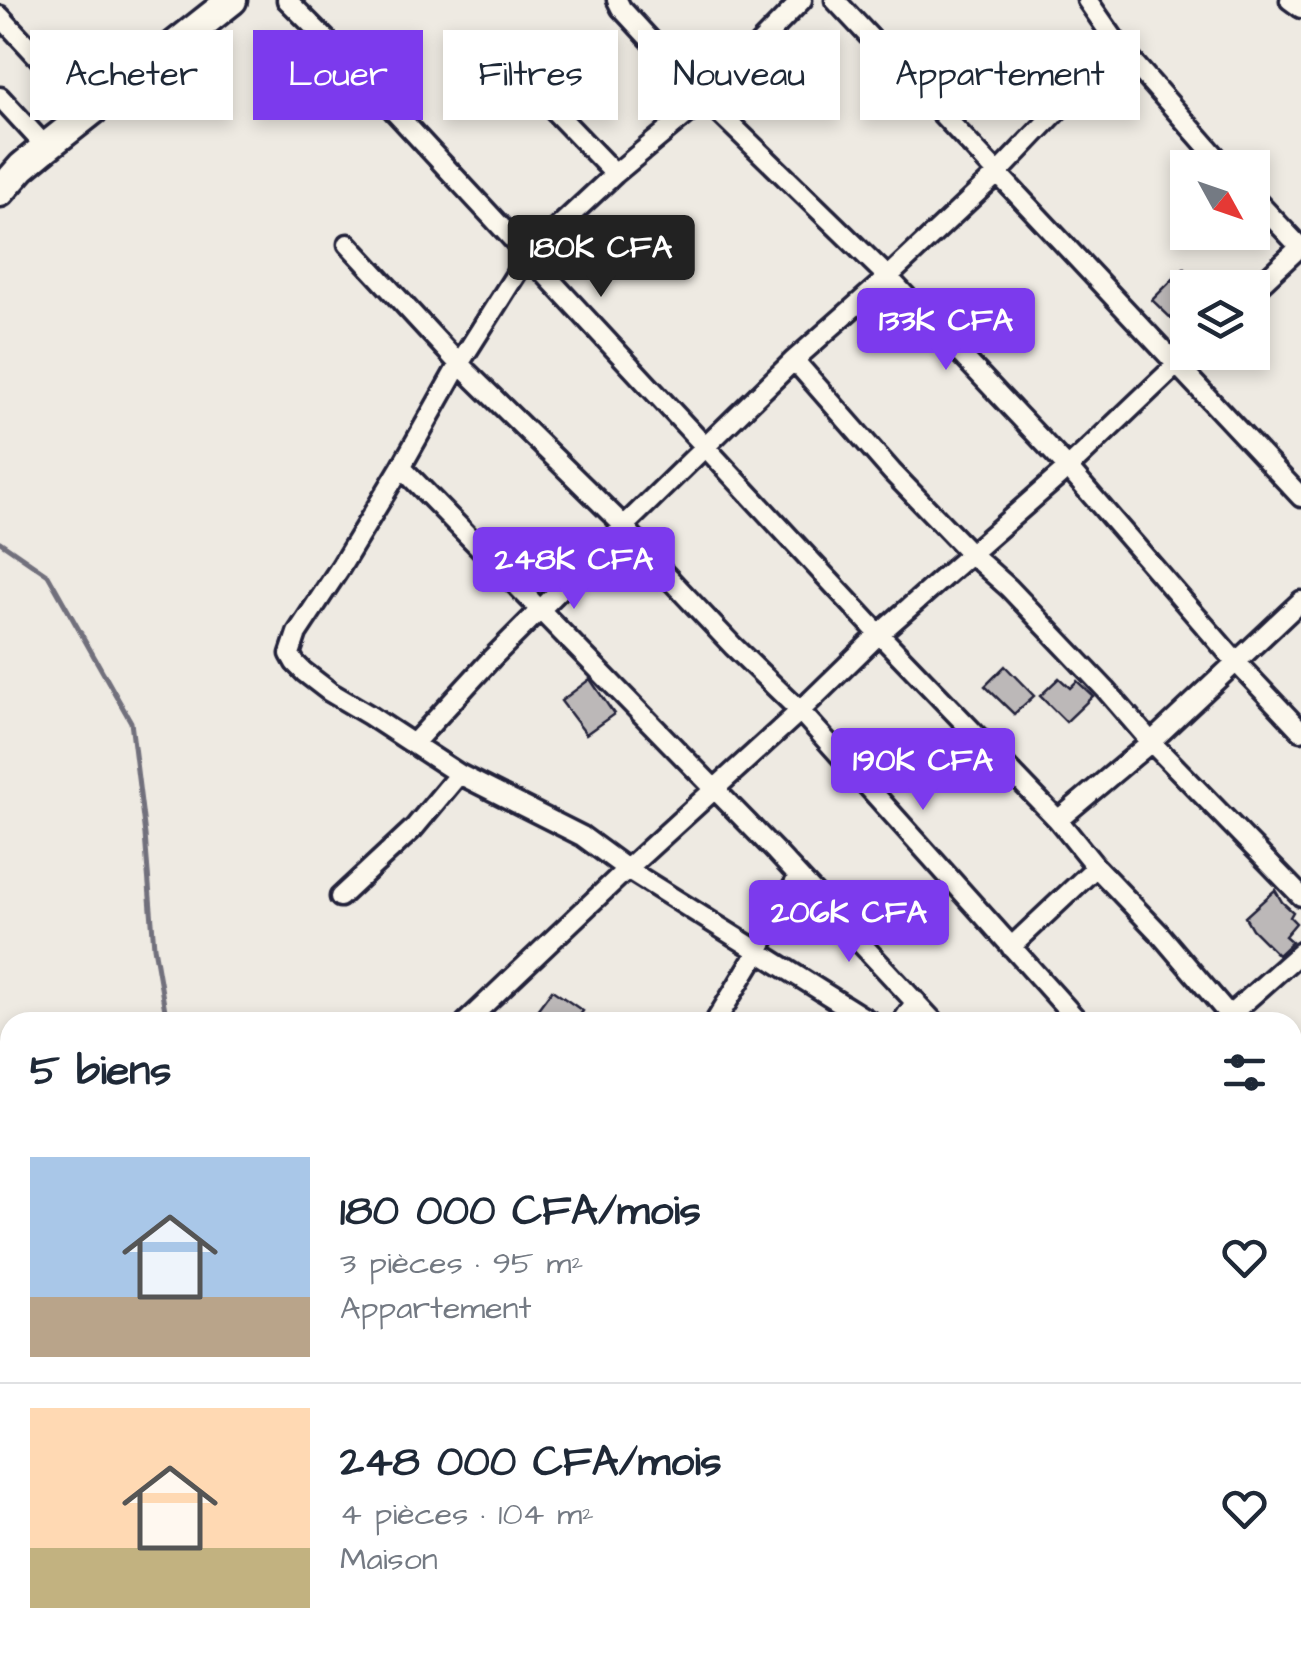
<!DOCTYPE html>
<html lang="fr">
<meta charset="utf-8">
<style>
body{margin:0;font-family:"Architects Daughter",sans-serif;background:#f6f6f7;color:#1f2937;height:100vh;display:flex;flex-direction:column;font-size:38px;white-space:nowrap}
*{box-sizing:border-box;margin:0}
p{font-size:32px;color:#747a83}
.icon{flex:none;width:55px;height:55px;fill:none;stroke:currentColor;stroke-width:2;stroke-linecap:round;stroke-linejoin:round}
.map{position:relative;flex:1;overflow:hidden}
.side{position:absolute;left:0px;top:1012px;width:1302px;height:642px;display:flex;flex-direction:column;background:#fff;border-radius:30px 30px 0 0;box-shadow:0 5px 15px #0003}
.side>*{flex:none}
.top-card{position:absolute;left:30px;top:30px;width:1242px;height:90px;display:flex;gap:20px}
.needle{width:65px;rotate:130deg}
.buttons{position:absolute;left:1170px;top:150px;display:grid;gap:20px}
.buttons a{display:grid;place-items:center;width:100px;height:100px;border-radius:0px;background:#fff;box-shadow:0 5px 15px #0003;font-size:50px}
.price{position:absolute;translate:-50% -85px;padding:0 22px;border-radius:10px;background:#7c3aed;color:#fff;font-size:32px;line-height:65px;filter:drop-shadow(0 2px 5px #0008)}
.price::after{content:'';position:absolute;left:50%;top:60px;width:30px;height:22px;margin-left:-15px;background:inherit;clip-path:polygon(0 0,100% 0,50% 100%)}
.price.current{background:#222;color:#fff}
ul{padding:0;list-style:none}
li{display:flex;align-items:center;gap:30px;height:250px;padding:0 30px}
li+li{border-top:2px solid #e0e1e3}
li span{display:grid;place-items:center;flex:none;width:280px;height:200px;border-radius:0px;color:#555}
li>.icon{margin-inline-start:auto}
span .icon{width:120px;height:120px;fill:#fffc;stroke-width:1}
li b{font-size:42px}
h2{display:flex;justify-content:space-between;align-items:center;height:120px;padding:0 30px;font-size:42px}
.tag{padding:0 35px;border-radius:0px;background:#fff;box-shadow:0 5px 15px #0003;font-size:35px;line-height:90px}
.tag.current{background:#7c3aed;color:#fff}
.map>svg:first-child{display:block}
</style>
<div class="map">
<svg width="1301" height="1654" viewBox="0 0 1301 1654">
<rect width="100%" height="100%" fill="#eeeae2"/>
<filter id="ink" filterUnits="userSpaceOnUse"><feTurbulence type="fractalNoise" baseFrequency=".01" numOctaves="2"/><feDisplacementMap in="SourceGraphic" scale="20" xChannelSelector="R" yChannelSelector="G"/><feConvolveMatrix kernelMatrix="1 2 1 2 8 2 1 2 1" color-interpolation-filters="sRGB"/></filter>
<g filter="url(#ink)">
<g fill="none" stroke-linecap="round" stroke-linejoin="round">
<path stroke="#716f7c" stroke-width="5" d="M0,542L48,575L131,722L145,835L154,947L167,1022
M1292,1184L1301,1181
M1292,1308L1301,1313
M139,1654L141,1645"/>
</g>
<path fill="#bcb8b8" stroke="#22223b" stroke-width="2.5" d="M1184,268L1204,288H1188V312L1176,323L1152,300Z
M1005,666L1034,696L1014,714L985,686Z
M1059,678L1070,688L1077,681L1093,696L1066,722L1040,696Z
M590,679L614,714L586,734L561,701Z
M1275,890L1282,902L1293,912L1290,917L1296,923L1285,936L1292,942L1278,955L1252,929L1245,917Z
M552,990L583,1011L575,1022H528Z"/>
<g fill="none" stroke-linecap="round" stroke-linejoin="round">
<g stroke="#22223b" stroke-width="25">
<path id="minor" d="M287,0L338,51L879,634L1058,820L1096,867L1160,934L1235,1022
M617,0L621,8L705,99L888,277L1068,468L1236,662L1301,731
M802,0L705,99L615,174L528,255L459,364L401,467L340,568L297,633L290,654L295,663L304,672L330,692L369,715L459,774L582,836L627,869L871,1022
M835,0L1301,497
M1087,0L1119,46L1226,168
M1290,0L1301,8
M0,16L89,112
M511,66L615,174
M0,97L46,147
M1252,196L1301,248
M348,244L459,364L624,526L664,573L733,646L800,711L1079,1022
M1252,292L1300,247
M794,360L892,472L971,554L1009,588L1106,690L1151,742L1301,896
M401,467L776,852L934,1022
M414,743L492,658L624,526L794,360L888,277L997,174L1119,46
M1058,820L1151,742L1301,601
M340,897L414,828L459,774
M1011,947L1096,867
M466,1022L627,869L800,711L879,634L1068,468L1190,352
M715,1022L758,951L798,877
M902,1022L916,1001
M1222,1022L1301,952
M1292,1080L1301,1079
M0,1330L10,1336
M0,1637L10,1641
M18,1645L37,1654
M534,1645L540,1654
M329,1654L334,1645
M436,1654L440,1645
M672,1654L682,1645
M889,1654L894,1650"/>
</g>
<g stroke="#22223b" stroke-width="35">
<path id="primary" d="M0,192L22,167L46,147L232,0"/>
</g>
<use href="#minor" stroke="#fbf7ec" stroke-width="18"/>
<use href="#primary" stroke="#fbf7ec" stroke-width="28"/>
</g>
</g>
</svg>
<div class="buttons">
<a><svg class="needle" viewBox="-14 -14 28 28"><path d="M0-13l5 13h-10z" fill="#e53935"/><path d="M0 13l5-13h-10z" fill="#747a83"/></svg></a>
<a><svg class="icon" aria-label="layers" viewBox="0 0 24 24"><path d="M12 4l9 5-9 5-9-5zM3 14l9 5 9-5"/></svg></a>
</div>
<b class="price current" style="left:601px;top:300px">180K CFA</b>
<b class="price" style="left:946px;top:373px">133K CFA</b>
<b class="price" style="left:574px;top:612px">248K CFA</b>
<b class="price" style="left:923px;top:813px">190K CFA</b>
<b class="price" style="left:849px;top:965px">206K CFA</b>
<div class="top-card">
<a class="tag">Acheter</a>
<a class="tag current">Louer</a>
<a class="tag">Filtres</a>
<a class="tag">Nouveau</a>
<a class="tag">Appartement</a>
</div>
<section class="side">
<h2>5 biens<svg class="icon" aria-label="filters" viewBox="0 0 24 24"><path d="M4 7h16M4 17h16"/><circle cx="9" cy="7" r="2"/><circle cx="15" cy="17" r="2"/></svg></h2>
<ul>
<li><span style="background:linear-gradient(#a9c7e8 70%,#b9a48a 0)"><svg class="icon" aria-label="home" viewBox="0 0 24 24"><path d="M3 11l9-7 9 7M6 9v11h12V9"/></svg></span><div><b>180 000 CFA/mois</b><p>3 pièces · 95 m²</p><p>Appartement</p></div><svg class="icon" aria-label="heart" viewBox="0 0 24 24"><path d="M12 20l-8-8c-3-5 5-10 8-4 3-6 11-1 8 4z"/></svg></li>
<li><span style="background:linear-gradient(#ffd9b3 70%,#c2b280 0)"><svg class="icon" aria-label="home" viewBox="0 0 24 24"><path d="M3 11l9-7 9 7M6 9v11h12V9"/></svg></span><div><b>248 000 CFA/mois</b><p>4 pièces · 104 m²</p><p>Maison</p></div><svg class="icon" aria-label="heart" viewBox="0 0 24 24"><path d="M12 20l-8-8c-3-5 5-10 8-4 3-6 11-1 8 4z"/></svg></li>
</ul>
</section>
</div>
